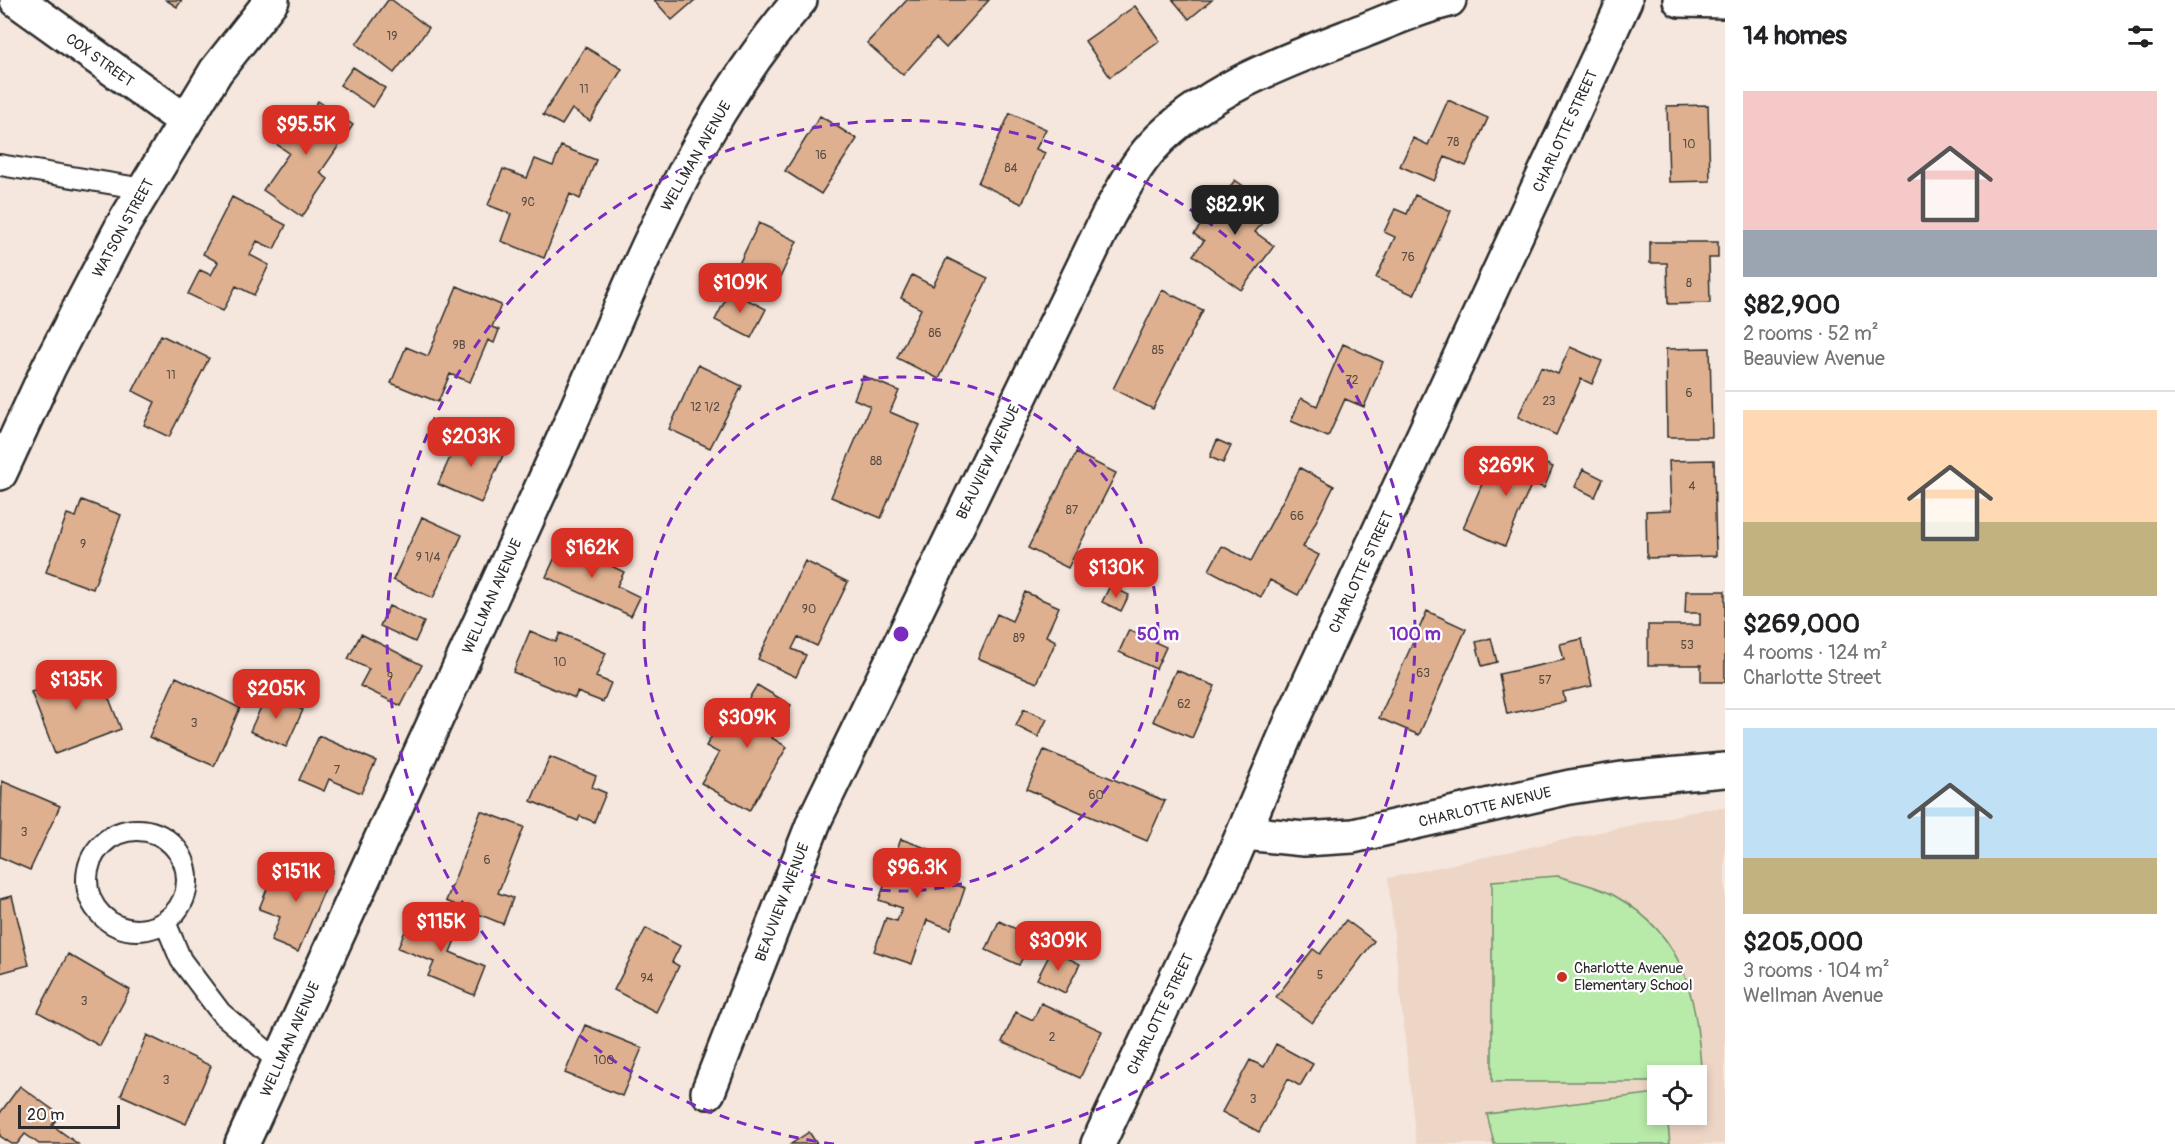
<!DOCTYPE html>
<meta charset="utf-8">
<style>
body{margin:0;font-family:Pangolin,sans-serif;background:#f6f6f6;color:#202124;height:100vh;display:flex;flex-direction:column;font-size:22px;white-space:nowrap}
*{box-sizing:border-box;margin:0}
p{font-size:20px;color:#757577}
.icon{flex:none;width:33px;height:33px;fill:none;stroke:currentColor;stroke-width:2;stroke-linecap:round;stroke-linejoin:round}
.map{position:relative;flex:1;overflow:hidden}
.side{display:flex;flex-direction:column;background:#fff;width:450px}
.side>*{flex:none}
.tools{position:absolute;left:1647px;top:1065px;display:grid;gap:12px}
.tools a{display:grid;place-items:center;width:60px;height:60px;border-radius:0px;background:#fff;box-shadow:0 3px 9px #0003;font-size:30px}
.scale{position:absolute;left:18px;bottom:15px;width:102px;box-sizing:border-box;padding-left:6px;border:3px solid #2b2b2b;border-top:0;font-size:16px;line-height:21px;white-space:nowrap;color:#2b2b2b;-webkit-text-stroke:4px #fff;paint-order:stroke}
.price{position:absolute;translate:-50% -51px;padding:0 14px;border-radius:12px;background:#d93025;color:#fff;font-size:20px;line-height:39px;filter:drop-shadow(0 2px 3px #0008)}
.price::after{content:'';position:absolute;left:50%;top:36px;width:18px;height:14px;margin-left:-9px;background:inherit;clip-path:polygon(0 0,100% 0,50% 100%)}
.price.selected{background:#222;color:#fff}
ul{padding:0;list-style:none}
li{display:grid;align-content:center;gap:12px;height:318px;padding:0 18px}
li+li{border-top:2px solid #e0e0e0}
li span{display:grid;place-items:center;height:186px;border-radius:0px;color:#555}
li>.icon{margin-inline-start:auto}
span .icon{width:108px;height:108px;fill:#fffc;stroke-width:1}
li b{font-size:26px}
h2{display:flex;justify-content:space-between;align-items:center;height:72px;padding:0 18px;font-size:26px}
main{display:flex;flex:1;min-height:0}
.map>svg:first-child{display:block}
</style>
<main>
<div class="map">
<svg width="1725" height="1144" viewBox="0 0 1725 1144">
<rect width="100%" height="100%" fill="#f5e7dd"/>
<filter id="ink" filterUnits="userSpaceOnUse"><feTurbulence type="fractalNoise" baseFrequency=".0167" numOctaves="2"/><feDisplacementMap in="SourceGraphic" scale="12" xChannelSelector="R" yChannelSelector="G"/><feConvolveMatrix kernelMatrix="1 2 1 2 8 2 1 2 1" color-interpolation-filters="sRGB"/></filter>
<g filter="url(#ink)">
<path fill="#eed6c6" fill-rule="evenodd" d="M1725,808V1144H1416L1388,878L1705,809ZM1658,1076H1696V1114H1658Z"/>
<path fill="#b8eaaa" stroke="#728a6a" stroke-width="1.5" d="M1558,876C1576,882 1598,886 1615,896C1690,938 1697,1004 1702,1082H1697L1696,1076H1658L1657,1082H1492V881Z
M1657,1093L1658,1114L1667,1115L1670,1144H1494L1487,1114Z"/>
<path fill="#deb08f" stroke="#2b2b2b" stroke-width="1.5" d="M166,0H182L177,7Z
M388,0H392L429,28L394,73L356,44Z
M654,0H695L672,20Z
M907,0H989L946,48L936,38L903,75L867,43Z
M1173,0H1212L1189,19Z
M1135,6L1160,41L1110,77L1085,41Z
M585,47L622,69L590,121L572,109L562,125L543,115Z
M353,67L385,88L373,107L340,85Z
M1448,100L1488,118L1466,166L1445,157L1434,181L1400,166L1413,138L1428,145Z
M318,101L353,125L320,173L328,179L302,217L263,190L289,153L272,141L292,113L304,121Z
M1708,105L1710,181L1669,182L1667,106Z
M1010,113L1046,129L1036,149L1045,153L1022,204L978,183Z
M820,116L857,139L821,194L785,171Z
M561,146L596,160L580,199L570,194L544,258L501,241L511,214L488,205L503,169L527,178L535,159L553,166Z
M1235,180L1274,208L1255,232L1274,246L1241,290L1193,255L1204,241L1194,234Z
M1415,195L1451,211L1414,295L1376,278L1395,237L1384,232L1395,209L1407,214Z
M232,197L286,225L274,249L257,241L250,255L269,265L254,295L236,286L223,311L188,294L200,270L211,275L218,262L203,254Z
M759,223L797,241L773,293L734,274Z
M1650,242H1718V258H1709L1710,303L1668,304L1667,263H1650Z
M947,258L988,278L939,379L897,358L921,309L901,298L912,275L933,286Z
M457,286L501,305L492,327L499,330L494,343L488,340L470,382L450,374L438,402L391,383L406,347L428,356Z
M1162,290L1203,310L1153,409L1113,389Z
M730,291L766,309L751,338L715,320Z
M161,335L209,358L169,437L144,425L155,402L133,391Z
M1343,344L1383,362L1364,407L1345,399L1328,437L1291,421L1301,398L1317,406Z
M1570,347L1602,361L1592,384L1581,379L1556,435L1518,417L1541,367L1558,374Z
M1710,348L1712,437H1667L1666,349Z
M698,365L742,386L710,448L669,429Z
M863,376L899,391L890,412L920,425L881,518L831,497L870,406L854,399Z
M461,433L504,453L481,503L438,484Z
M1217,440L1231,446L1223,463L1210,457Z
M1511,449L1553,467L1544,488L1532,483L1505,546L1463,528L1485,477L1496,482Z
M1076,453L1116,473L1068,568L1028,548Z
M1714,460L1716,556L1647,558L1646,511L1671,510L1669,461Z
M1300,468L1334,486L1303,547L1319,555L1298,595L1270,580L1261,597L1209,570L1222,546L1251,561Z
M1583,469L1603,479L1595,497L1575,487Z
M82,500L121,515L93,589L46,572L67,514L76,517Z
M422,517L462,535L433,598L393,580Z
M562,542L624,572L617,586L640,597L631,616L546,577Z
M805,561L848,582L817,646L798,637L792,649L806,655L796,677L758,659Z
M1110,586L1129,595L1121,611L1102,602Z
M1686,591H1725V682H1701V665H1648V625H1700V613H1685Z
M1025,592L1059,607L1046,636L1056,641L1037,683L978,658L997,614L1012,621Z
M389,606L424,622L415,642L380,626Z
M1427,611L1466,629L1419,735L1379,718Z
M1129,630L1166,647L1156,669L1119,652Z
M530,631L556,642L560,633L606,653L596,677L611,683L603,702L577,692L575,698L513,672Z
M361,634L422,665L401,706L360,686L369,669L348,659Z
M1491,638L1497,662L1482,666L1476,642Z
M1582,639L1592,686L1563,692L1565,702L1507,714L1499,674L1564,660L1560,644Z
M98,670L121,729L55,754L31,692Z
M1176,670L1215,686L1192,738L1153,721Z
M176,677L240,708L214,766L149,737Z
M757,685L791,705L772,738L787,747L749,811L701,783L719,753L706,746L726,712L737,718Z
M267,694L303,710L286,747L250,731Z
M1024,709L1047,719L1038,737L1016,726Z
M319,736L376,761L361,793L329,779L324,791L299,780Z
M1044,750L1165,801L1147,841L1027,789Z
M550,757L596,776L592,787L606,793L594,822L580,816L578,821L531,801Z
M2,781L60,806L30,870L0,857Z
M481,811L524,827L498,893L513,898L503,924L446,901Z
M901,839L956,859L948,882L965,888L951,929L927,920L912,964L874,951L886,918L897,921L902,908L879,900Z
M306,859L333,870L298,952L271,941L280,917L259,909L273,874L296,884Z
M12,896L29,965L0,973V899Z
M413,912L459,931L450,952L485,967L474,995L428,976L434,962L398,948Z
M1346,920L1374,941L1312,1023L1276,997L1313,949L1320,954Z
M999,921L1033,937L1019,965L986,950Z
M646,928L680,946L672,962L679,966L656,1012L614,990Z
M1052,950L1080,964L1065,993L1037,979Z
M68,954L130,990L100,1046L38,1012Z
M1041,1003L1102,1031L1080,1078L1002,1042L1016,1012L1033,1020Z
M585,1025L642,1048L622,1096L565,1073Z
M147,1035L211,1066L186,1124L121,1095Z
M1276,1044L1313,1064L1300,1086L1288,1079L1259,1132L1222,1112L1250,1060L1264,1067Z
M20,1086L60,1115L52,1125L78,1144H39L25,1134L17,1144H12L0,1136V1113Z
M809,1132L817,1144H791Z"/>
<g fill="none" stroke-linecap="round" stroke-linejoin="round">
<g stroke="#2b2b2b" stroke-width="24">
<path id="service" d="M0,165L144,189
M87 880a50 50 0 1 1 100 0a50 50 0 1 1-100 0Z
M165,922L181,960L221,1013L279,1062"/>
</g>
<g stroke="#2b2b2b" stroke-width="38">
<path id="minor" d="M17,0L184,120
M1680,0L1725,1
M0,473L49,367L123,225L216,71L272,0
M1245,833L1304,839L1353,836L1570,787L1622,779L1725,770
M708,1092L815,819L1108,216C1121,193 1134,167 1152,147C1206,88 1291,59 1363,31C1391,20 1419,7 1449,0
M242,1144C347,915 451,685 556,456C627,298 685,133 800,0
M1098,1144L1231,862L1292,720L1625,0"/>
</g>
<use href="#service" stroke="#fff" stroke-width="20"/>
<use href="#minor" stroke="#fff" stroke-width="33"/>
</g>
</g>
<g fill="none" stroke="#7b2cbf" stroke-width="3" stroke-dasharray="10 8">
<circle cx="901" cy="634" r="257"/>
<path d="M834 1144A514 514 0 1 1 968 1144"/>
</g>
<circle fill="#c8321e" stroke="#fff" stroke-width="2" cx="1562" cy="977" r="6"/>
<g text-anchor="middle" stroke-width="4.5" stroke-linejoin="round" paint-order="stroke">
<g font-size="12" fill="#584c44">
<text x="392" y="40">19</text>
<text x="584" y="93">11</text>
<text x="1453" y="146">78</text>
<text x="1689" y="148">10</text>
<text x="821" y="159">16</text>
<text x="1011" y="172">84</text>
<text x="528" y="206">9C</text>
<text x="1408" y="261">76</text>
<text x="1689" y="287">8</text>
<text x="935" y="337">86</text>
<text x="459" y="349">9B</text>
<text x="1158" y="354">85</text>
<text x="171" y="379">11</text>
<text x="1352" y="384">72</text>
<text x="1689" y="397">6</text>
<text x="1549" y="405">23</text>
<text x="705" y="411">12 1/2</text>
<text x="876" y="465">88</text>
<text x="1692" y="490">4</text>
<text x="1072" y="514">87</text>
<text x="1297" y="520">66</text>
<text x="83" y="548">9</text>
<text x="428" y="561">9 1/4</text>
<text x="809" y="613">90</text>
<text x="1019" y="642">89</text>
<text x="1687" y="649">53</text>
<text x="560" y="666">10</text>
<text x="1423" y="677">63</text>
<text x="390" y="681">9</text>
<text x="1545" y="684">57</text>
<text x="1184" y="708">62</text>
<text x="194" y="727">3</text>
<text x="337" y="774">7</text>
<text x="1096" y="799">60</text>
<text x="24" y="836">3</text>
<text x="487" y="864">6</text>
<text x="1320" y="979">5</text>
<text x="647" y="982">94</text>
<text x="84" y="1005">3</text>
<text x="1052" y="1041">2</text>
<text x="604" y="1064">100</text>
<text x="166" y="1084">3</text>
<text x="1253" y="1103">3</text>
</g>
<g font-size="15" fill="#2b2b2b" stroke="#fff">
<text transform="translate(100 60) rotate(36)" y="5">COX STREET</text>
<text transform="translate(1565 131) rotate(-65)" y="5">CHARLOTTE STREET</text>
<text transform="translate(696 156) rotate(-60)" y="5">WELLMAN AVENUE</text>
<text transform="translate(123 228) rotate(-61)" y="5">WATSON STREET</text>
<text transform="translate(988 462) rotate(-64)" y="5">BEAUVIEW AVENUE</text>
<text transform="translate(1361 572) rotate(-65)" y="5">CHARLOTTE STREET</text>
<text transform="translate(492 596) rotate(-66)" y="5">WELLMAN AVENUE</text>
<text transform="translate(1485 807) rotate(-13)" y="5">CHARLOTTE AVENUE</text>
<text transform="translate(782 902) rotate(-69)" y="5">BEAUVIEW AVENUE</text>
<text transform="translate(1160 1014) rotate(-64)" y="5">CHARLOTTE STREET</text>
<text transform="translate(290 1039) rotate(-66)" y="5">WELLMAN AVENUE</text>
</g>
<g font-size="15" fill="#2b2b2b" stroke="#fff" text-anchor="start">
<text x="1574" y="973">Charlotte Avenue<tspan x="1574" dy="17">Elementary School</tspan></text>
</g>
</g>
<circle cx="901" cy="634" r="9" fill="#7b2cbf" stroke="#fff" stroke-width="3"/>
<g font-size="18" text-anchor="middle" font-weight="bold" fill="#7b2cbf" stroke="#fff" stroke-width="4.5" stroke-linejoin="round" paint-order="stroke">
<text x="1158" y="640">50 m</text>
<text x="1415" y="640">100 m</text>
</g>
</svg>
<div class="tools">
<a><svg class="icon" aria-label="locate" viewBox="0 0 24 24"><circle cx="12" cy="12" r="6"/><path d="M12 2v4M12 18v4M2 12h4M18 12h4"/></svg></a>
</div>
<div class="scale">20 m</div>
<b class="price" style="left:306px;top:156px">$95.5K</b>
<b class="price selected" style="left:1235px;top:236px">$82.9K</b>
<b class="price" style="left:740px;top:314px">$109K</b>
<b class="price" style="left:471px;top:468px">$203K</b>
<b class="price" style="left:1506px;top:497px">$269K</b>
<b class="price" style="left:592px;top:579px">$162K</b>
<b class="price" style="left:1116px;top:599px">$130K</b>
<b class="price" style="left:76px;top:711px">$135K</b>
<b class="price" style="left:276px;top:720px">$205K</b>
<b class="price" style="left:747px;top:749px">$309K</b>
<b class="price" style="left:917px;top:899px">$96.3K</b>
<b class="price" style="left:296px;top:903px">$151K</b>
<b class="price" style="left:441px;top:953px">$115K</b>
<b class="price" style="left:1058px;top:972px">$309K</b>
</div>
<section class="side">
<h2>14 homes<svg class="icon" aria-label="filters" viewBox="0 0 24 24"><path d="M4 7h16M4 17h16"/><circle cx="9" cy="7" r="2"/><circle cx="15" cy="17" r="2"/></svg></h2>
<ul>
<li><span style="background:linear-gradient(#f6c9c9 75%,#9aa5b1 0)"><svg class="icon" aria-label="home" viewBox="0 0 24 24"><path d="M3 11l9-7 9 7M6 9v11h12V9"/></svg></span><div><b>$82,900</b><p>2 rooms · 52 m²</p><p>Beauview Avenue</p></div></li>
<li><span style="background:linear-gradient(#ffd9b3 60%,#c2b280 0)"><svg class="icon" aria-label="home" viewBox="0 0 24 24"><path d="M3 11l9-7 9 7M6 9v11h12V9"/></svg></span><div><b>$269,000</b><p>4 rooms · 124 m²</p><p>Charlotte Street</p></div></li>
<li><span style="background:linear-gradient(#bfe0f5 70%,#c2b280 0)"><svg class="icon" aria-label="home" viewBox="0 0 24 24"><path d="M3 11l9-7 9 7M6 9v11h12V9"/></svg></span><div><b>$205,000</b><p>3 rooms · 104 m²</p><p>Wellman Avenue</p></div></li>
</ul>
</section>
</main>
